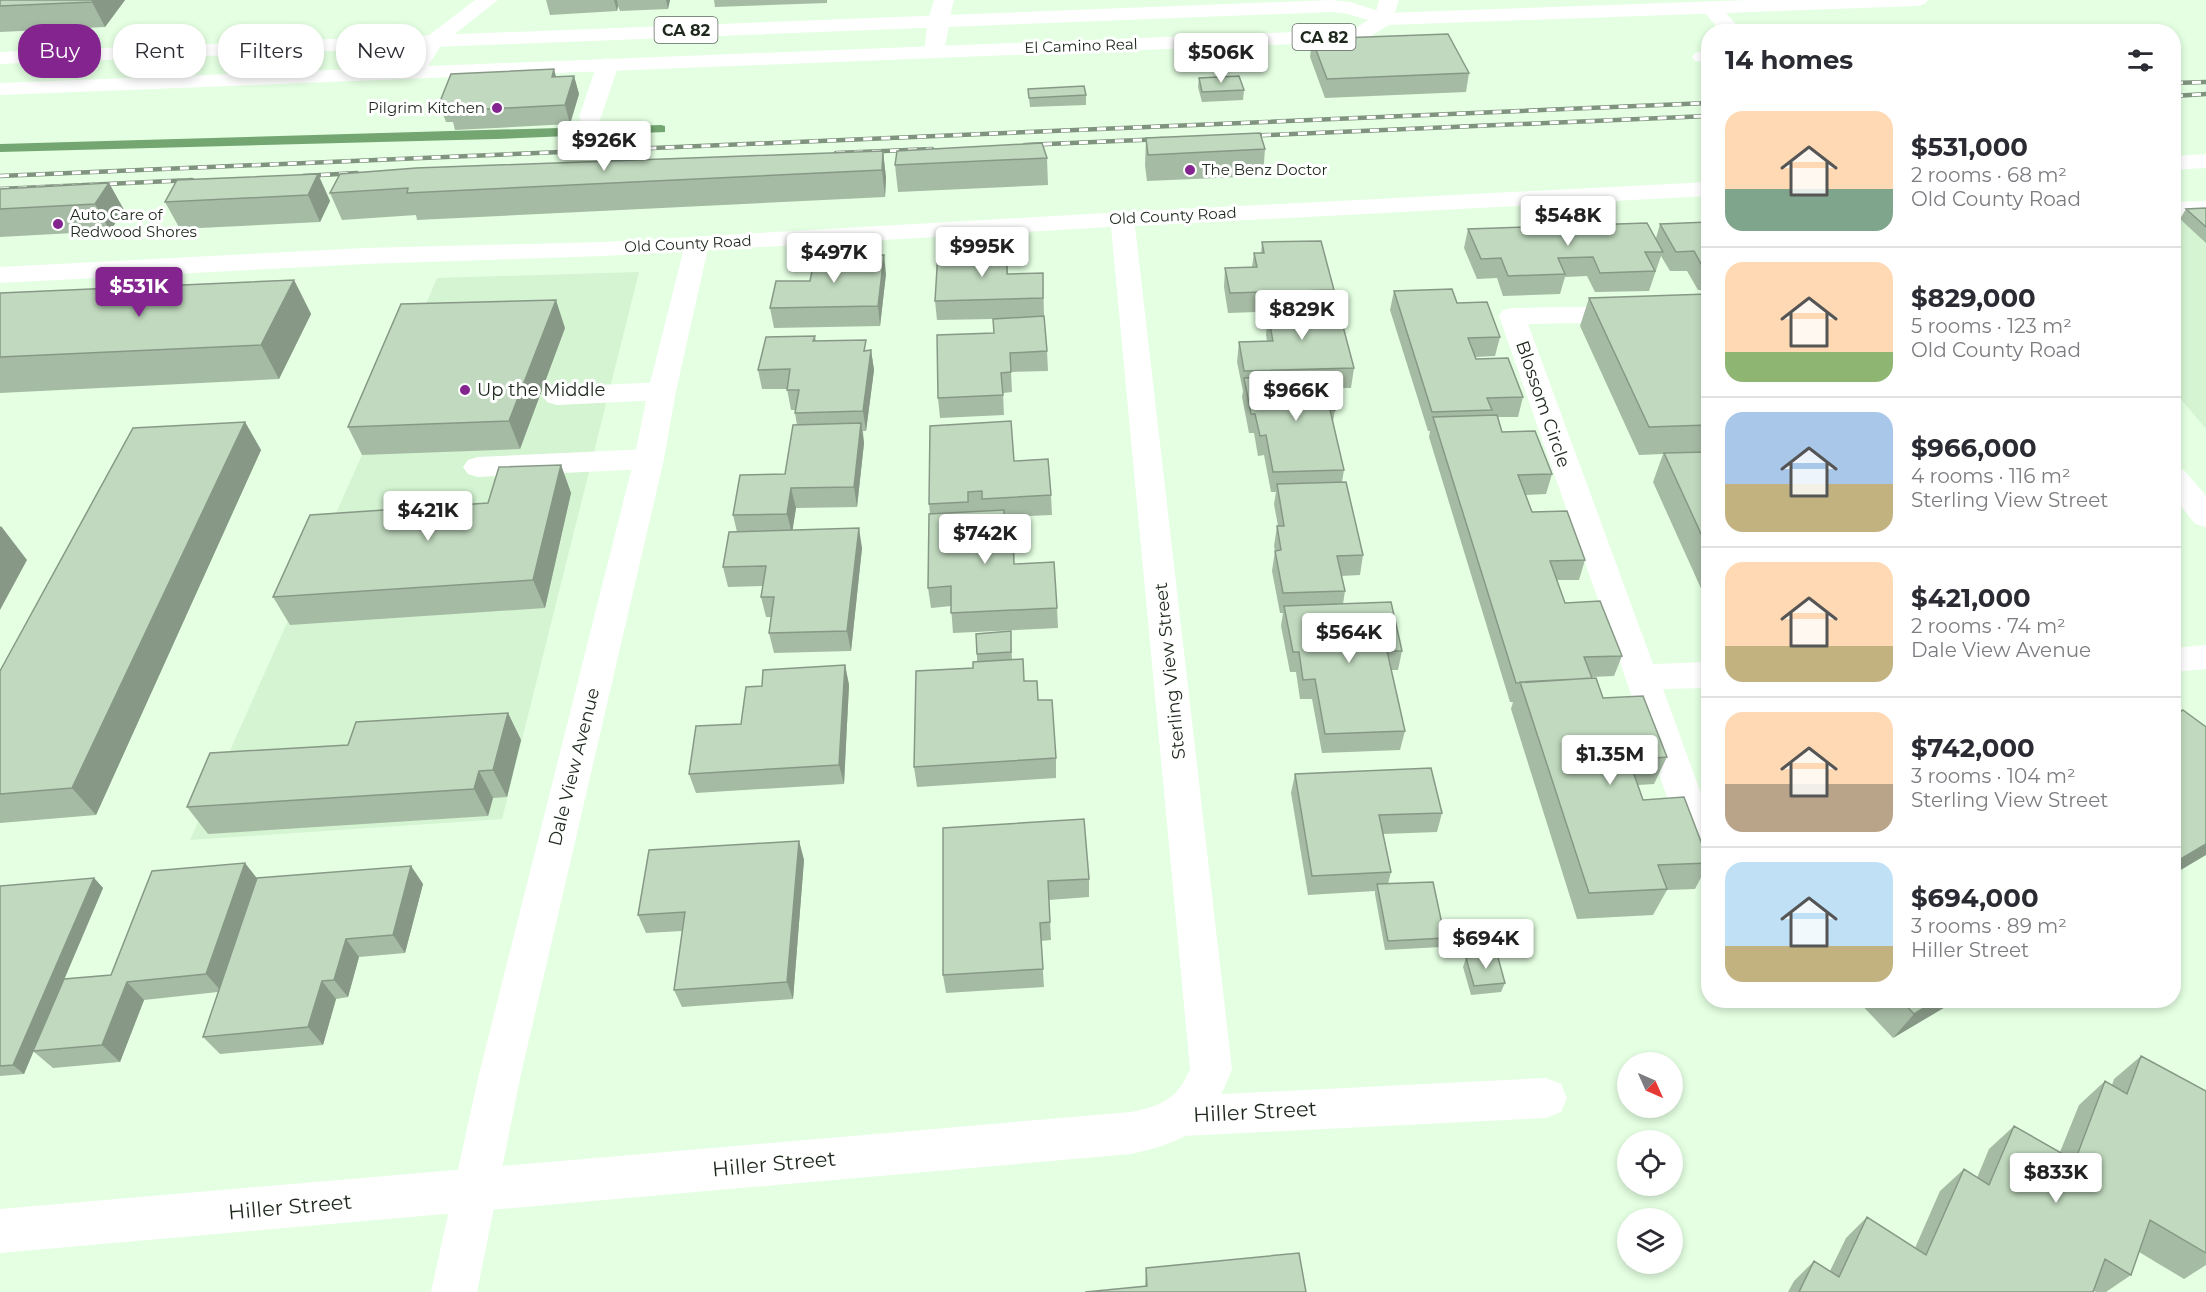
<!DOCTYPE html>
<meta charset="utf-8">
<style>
body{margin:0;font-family:Montserrat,sans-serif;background:#f2f2f3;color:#2b2b33;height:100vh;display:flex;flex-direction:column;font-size:22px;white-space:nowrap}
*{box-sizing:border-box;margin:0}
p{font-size:20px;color:#7c7c81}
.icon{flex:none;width:33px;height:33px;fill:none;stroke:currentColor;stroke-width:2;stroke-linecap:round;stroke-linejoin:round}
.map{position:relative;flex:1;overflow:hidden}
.details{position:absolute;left:1701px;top:24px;width:480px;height:984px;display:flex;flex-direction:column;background:#fff;border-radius:24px;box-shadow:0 3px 9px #0003}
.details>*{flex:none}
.guide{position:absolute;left:18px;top:24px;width:570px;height:54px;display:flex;gap:12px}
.needle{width:39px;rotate:135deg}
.tools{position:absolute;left:1617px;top:1052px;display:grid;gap:12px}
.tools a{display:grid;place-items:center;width:66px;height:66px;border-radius:50%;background:#fff;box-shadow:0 3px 9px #0003;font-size:30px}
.price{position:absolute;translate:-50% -51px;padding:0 14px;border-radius:6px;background:#fff;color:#222;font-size:20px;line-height:39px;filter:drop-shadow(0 2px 3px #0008)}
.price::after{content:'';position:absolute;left:50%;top:36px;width:18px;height:14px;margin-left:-9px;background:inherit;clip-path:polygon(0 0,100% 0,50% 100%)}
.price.active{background:#83248f;color:#fff}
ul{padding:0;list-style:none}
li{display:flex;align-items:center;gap:18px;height:150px;padding:0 24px}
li+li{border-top:2px solid #e1e1e2}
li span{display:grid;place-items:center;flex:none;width:168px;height:120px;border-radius:18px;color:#555}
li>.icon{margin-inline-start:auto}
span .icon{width:72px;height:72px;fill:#fffc;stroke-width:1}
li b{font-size:26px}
h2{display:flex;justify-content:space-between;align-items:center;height:72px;padding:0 24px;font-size:26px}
.pill{padding:0 21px;border-radius:24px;background:#fff;box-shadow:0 3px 9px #0003;font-size:21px;line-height:54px}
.pill.active{background:#83248f;color:#fff}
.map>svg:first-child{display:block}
</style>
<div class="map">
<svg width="2206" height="1292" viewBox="0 0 2206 1292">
<rect width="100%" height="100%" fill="#e4ffe2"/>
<path fill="#d4f4d2" d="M2206,202V429L2174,391V204Z
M639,272L502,819L190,840L362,455L437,278Z"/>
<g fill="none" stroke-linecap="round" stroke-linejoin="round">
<path fill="#74a671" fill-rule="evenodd" d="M661,125L665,126V132L496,139L0,152V144Z"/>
<path fill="#fff" fill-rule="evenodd" d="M1711,2L1718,4L1743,32H1721L1701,8L1704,4Z
M1708,50V62L1695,61L1692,57L1695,53Z
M608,58L615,60L619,64L601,117L598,122L590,124L582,122L579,117L597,64L601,60Z
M2206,201V215L2174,216V202Z
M1708,305V321L1528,324L1653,664L1708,662V688L1663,689L1708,813V868L1695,863L1682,840L1499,316L1503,310L1512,308Z
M662,382L672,385L676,391L672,397L662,400L557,405L547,402L543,396L547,390L557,387Z
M649,449L659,452L664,459L659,466L649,469L478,477L468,474L463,467L468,460L478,457Z
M2206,645V669L2174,672V648Z"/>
<path fill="#fff" fill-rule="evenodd" d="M475,0H498L442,44L421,77L413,78L405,77L402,72L428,36Z
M934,0H954C950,13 947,49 941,56L934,58L927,56L924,52L928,20Z
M1379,0H1399L1391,23H1377L1374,19Z
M697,237L706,239L709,244L676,391L664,459L521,1074L477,1292H431L479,1074L634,459L648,391L685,244L688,239Z
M1546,1078L1561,1084L1567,1098L1561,1112L1546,1118L1183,1136L1168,1130L1162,1116L1168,1102L1183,1096Z"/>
<path fill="#fff" fill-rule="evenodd" d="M2206,154V168L2174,170V156Z
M1708,182V196L1135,226L1232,1069C1209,1128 1193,1140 1131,1154L0,1253V1209L1131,1112C1161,1106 1178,1099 1190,1069L1111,227L604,256L364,264L0,283V267L364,248L604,242L1122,212Z
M2174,467L2184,470L2206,496V527L2195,524L2174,497Z"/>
<path fill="#fff" fill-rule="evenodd" d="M1331,0L1350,2L1385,13L1750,0H1928L1925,4L1918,6L1389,25L1369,37L1343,42L0,95V83L1343,30L1356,28L1368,20L1348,14L1331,12L0,64V52Z"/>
<g stroke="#80937f" stroke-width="4.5">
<path id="rail" d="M2174,83L2206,82
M2174,96L2206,94
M1244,136L1708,116
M1025,145L1163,139
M836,153L932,149
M0,176L1708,103
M303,176L357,173
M0,189L192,180"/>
</g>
<use href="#rail" stroke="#fff" stroke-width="3" stroke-dasharray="9" stroke-linecap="butt"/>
</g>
<path fill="#a6bba4" d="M0,0H125L105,27L0,32Z
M546,0H670L668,9L620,11L618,6L617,11L550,15Z
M714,0H827V3L715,7Z
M1312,39L1469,73L1466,92L1325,98L1310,57Z
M1705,56H1708V74L1702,65Z
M574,76L579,94L570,124L455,130L453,122H446L439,104L556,77Z
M1199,78L1244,90L1243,100L1202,102L1198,87Z
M1028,89L1086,95V105L1030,107Z
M1146,138L1265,149L1263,176L1147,181L1145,165Z
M883,151L886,178L885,197L417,220L416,215L342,220L330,193Z
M1047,158L1048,185L898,192L895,165Z
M318,174L330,201L320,222L180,229L165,202Z
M109,183L124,210L110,231L0,237V189Z
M2206,208V243L2180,219L2186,209Z
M1708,222V290H1698L1687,271H1670L1661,256L1649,291L1595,292L1587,276L1565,277L1560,294L1503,296L1497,278L1477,279L1464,248L1468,229L1656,238L1660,224Z
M1262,242L1334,290L1333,300L1354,368L1351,388H1329L1335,410L1333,422L1344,470L1342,482L1363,555L1360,575L1341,576L1345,591L1343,604L1402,651L1398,670H1391L1405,731L1400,750L1322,753L1312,699H1300L1296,672H1290L1281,626L1283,613H1280L1272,571L1275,551L1274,546L1277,526H1278L1274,504L1276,492H1271L1264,455L1258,456L1254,433H1249L1242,397L1243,391L1237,362L1239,342L1267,341L1266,335L1268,315H1290V311L1228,313L1224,287L1225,268L1252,267L1254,253H1261Z
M996,247L997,259H1007L1008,274L1043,273L1044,316L1047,351L1048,371L1011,372L1012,392L1003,393L1004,415L940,418L938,398L994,333L993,319L937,320L935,301L962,252Z
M886,274L880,326L774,328L770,308L810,281Z
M294,280L311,314L279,379L0,393V293Z
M1394,291L1457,303L1500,337L1495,356L1475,357L1476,359L1523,397L1518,417H1498L1502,432L1552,474L1546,494L1526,495L1532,512L1585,560L1579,580H1557L1565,603L1622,656L1614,676L1591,677L1603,698L1667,757L1654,784L1638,785L1643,800L1708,860V864L1695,889L1667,890L1653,915L1577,919L1511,709L1513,702H1510L1429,437L1430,431H1428L1390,310Z
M1708,295V604L1653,482L1663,454L1639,455L1580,326L1589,298Z
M565,328L520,449L362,455L348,427Z
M815,336L816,341L867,351L871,350L874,370L866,431H863L864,443L857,507L796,508L792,530L862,548L851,651L774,653L769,633L771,617H766L761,597L763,586L728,587L723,567L737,532L733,515L785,474L797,425L795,413V410H791L787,389H762L758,370Z
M245,422L261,450L96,815L0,823V671Z
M1014,461L1051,495L1052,515L1004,517L1005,536L1014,564L1057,608L1058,628L953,633L951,606L931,608L928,588L930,514L929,504Z
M561,465L571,493L545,608L290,625L273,597L488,503Z
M1011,631L1012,660L1025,681L1056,758V778L917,787L914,767L977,662V654Z
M845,665L849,685L844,784L696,793L689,774L741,724L762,686Z
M508,713L521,740L507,797L493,798L488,816L208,834L187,807L348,745Z
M1295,774L1442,813L1437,832L1383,834L1391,872L1388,884L1445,938L1442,947L1385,950L1375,894V891L1308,895L1291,793Z
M943,828L1089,879V897L1049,900L1051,940L1041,941L1044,987L946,993L943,975Z
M799,841L804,860L793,999L682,1007L674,990L682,931L646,933L638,915Z
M411,866L423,884L405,953L359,957L348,997L336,999L323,1045L220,1054L203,1037L218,992L144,1000L120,1062L53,1068L33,1051L24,1074L0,1076V886L94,878L103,888L49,1015L111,975L257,879Z
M1466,958L1505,983L1501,992L1471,995L1463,967Z
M1857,1000H1957L1893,1038Z
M2141,1056L2206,1091V1265L2184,1279L2139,1252L2131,1275L2106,1292H2096L2094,1291L2093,1292H1788L1794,1281L1814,1261L1830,1271L1846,1238L1867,1217L1915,1248L1940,1191L1964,1169L1977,1178L1989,1149L2014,1126L2060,1152L2079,1105L2105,1081L2112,1085L2114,1079Z
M1146,1268L1306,1292L1145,1286Z"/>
<path fill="#879986" d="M93,0H125L105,27L92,2Z
M614,0H617L618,6L617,11Z
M666,0H670L668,9Z
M554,69L559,88L552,77Z
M574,76L579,94L570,124L565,105Z
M883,151L886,178L885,197L882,170Z
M318,174L330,201L320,222L308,195Z
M109,183L124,210L110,231L95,204Z
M884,255L886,274L880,326L878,306Z
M294,280L311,314L279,379L261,345Z
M556,300L565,328L520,449L509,421Z
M871,350L874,370L866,431L863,411Z
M245,422L261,450L96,815L72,788Z
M861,423L864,443L857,507L854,487Z
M561,465L571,493L545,608L533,580Z
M791,488L796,508L792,534L787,514Z
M1,526L27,560L0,610V527Z
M859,528L862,548L851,651L847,631Z
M845,665L849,685L844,784L839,765Z
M508,713L521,740L507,797L493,770Z
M479,771L493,798L488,816L474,789Z
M799,841L804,860L793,999L787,982Z
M2206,844V855L2174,874V863Z
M245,863L260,882L222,992L206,974Z
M411,866L423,884L405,953L393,935Z
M94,878L103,888L24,1074L13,1065Z
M346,939L359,957L348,997L334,980Z
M322,981L336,999L323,1045L308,1027Z
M127,982L144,1000L120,1062L102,1045Z
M1937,1000H1957L1893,1038L1914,1014Z"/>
<path fill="#c1dabf" stroke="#879986" stroke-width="1.5" d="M0,0H93L92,2L0,6Z
M1448,34L1469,73L1327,79L1312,39Z
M554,69L552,77L574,76L565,105L449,111L452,103L439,104L451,74Z
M1239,76L1244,90L1202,92L1199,78Z
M1084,86L1086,95L1029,98L1028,89Z
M1260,133L1265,149L1148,155L1146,138Z
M1042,143L1047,158L895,165L897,151Z
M883,151L882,170L407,193L408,188L330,193L340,174L416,168Z
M318,174L308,195L165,202L177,180Z
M109,183L95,204L0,209V189Z
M2206,208V227L2186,209Z
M1708,222V270L1705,271L1694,251L1676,252L1660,224Z
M1647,223L1663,252H1645L1655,271L1600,273L1593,257L1558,258L1565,274L1508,276L1501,258L1481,259L1468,229Z
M1321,241L1334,290L1230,293L1225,268L1257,267L1254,253H1264L1262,242Z
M996,247V259H1007V274L1043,273V298L935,301L938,252H962V248Z
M884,255L878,306L770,308L776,281H810L815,256Z
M294,280L261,345L0,357V293Z
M1452,289L1457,303L1487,302L1500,337L1468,338L1476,359L1508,358L1523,397L1487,398L1492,410L1432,412L1394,291Z
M1708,294V425L1649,427L1589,298Z
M556,300L509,421L348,427L401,304Z
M1336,300L1354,368L1244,371L1239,342L1273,341L1268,315H1295L1292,301Z
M1044,316L1047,351L1010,353L1011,372L1001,373L1003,395L938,398L937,335L994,333L993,319Z
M815,336L813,341L866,340L864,351L871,350L863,411L795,413L799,390H787L790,369L758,370L766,337Z
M1326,375L1335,410H1330L1344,470L1273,472L1266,435L1260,436L1255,414H1251L1244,378Z
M1497,415L1502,432L1535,431L1552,474L1518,475L1532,512L1567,511L1585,560L1550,561L1565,603L1600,601L1622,656L1584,657L1592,678L1516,683L1433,417Z
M1011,421L1014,461L1048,459L1051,495L982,499V491L968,492V502L929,504L930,426Z
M245,422L72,788L0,794V671L133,428Z
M861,423L854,487L791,488L787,514L733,515L740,475L785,474L793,425Z
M1708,452V549L1664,453Z
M561,465L533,580L273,597L310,515L488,503L499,467Z
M1346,482L1363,555L1337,556L1345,591L1283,593L1275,551L1281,550L1277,526H1284L1277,484Z
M1004,510V536L1013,535L1014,564L1054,562L1057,608L951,613V586L928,588L929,514Z
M859,528L847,631L769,633L774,597H761L766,566L723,567L729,532Z
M1391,602L1402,651H1387L1405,731L1325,734L1315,679L1303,680L1299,652H1293L1284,606Z
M1011,631V652L977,654L976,634Z
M1023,659L1024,681H1037L1038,700H1052L1056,758L914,767L916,671L973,668V662Z
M845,665L839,765L689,774L696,726L741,724L746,687L762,686L763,670Z
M1596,678L1603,698L1643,696L1667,757L1629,760L1643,800L1684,797L1708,860V863L1658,865L1667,889L1589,893L1520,682Z
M2183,710L2206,727V844L2174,863V715Z
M508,713L493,770L479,771L474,789L187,807L210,753L348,745L356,722Z
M1431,768L1442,813L1379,815L1391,872L1312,876L1295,774Z
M1084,819L1089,879L1048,881L1050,922L1040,923L1043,969L943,975V828Z
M799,841L787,982L674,990L685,912L638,915L649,850Z
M245,863L206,974L127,982L102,1045L33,1051L64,979L111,975L152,871Z
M411,866L393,935L346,939L334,980L322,981L308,1027L203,1037L257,878Z
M94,878L13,1065L0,1066V886Z
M1433,882L1445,938L1388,941L1377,884Z
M1497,954L1505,983L1474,986L1466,958Z
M1901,1000H1937L1914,1014Z
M2141,1056L2206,1091V1253L2150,1220L2131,1275L2105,1259L2093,1292H1799L1814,1261L1839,1277L1867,1217L1926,1255L1964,1169L1989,1185L2014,1126L2075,1161L2105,1081L2127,1094Z
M1299,1253L1306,1292H1085L1147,1286L1146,1268Z"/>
<g fill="#83248f" stroke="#fff" stroke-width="2">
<circle cx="497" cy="108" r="6"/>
<circle cx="1190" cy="170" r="6"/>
<circle cx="58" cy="224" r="6"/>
<circle cx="465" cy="390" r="6"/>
</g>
<g text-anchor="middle" stroke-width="6" stroke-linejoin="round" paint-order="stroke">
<g font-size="15" fill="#1e281d" stroke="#fff">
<text transform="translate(1081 46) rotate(-2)" y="5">El Camino Real</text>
<text transform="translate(1173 216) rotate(-3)" y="5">Old County Road</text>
<text transform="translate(688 244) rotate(-3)" y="5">Old County Road</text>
</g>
<g font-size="15" fill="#1e281d" stroke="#fff" text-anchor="start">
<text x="485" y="113" text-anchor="end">Pilgrim Kitchen</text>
<text x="1202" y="175">The Benz Doctor</text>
<text x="70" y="220">Auto Care of<tspan x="70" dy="17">Redwood Shores</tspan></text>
</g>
<g fill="#fff" stroke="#626861" stroke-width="1.5">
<rect x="654.5" y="17" width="63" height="26" rx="4.5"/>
<rect x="1292.5" y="24" width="63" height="26" rx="4.5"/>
</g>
<g font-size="16" font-weight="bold" fill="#1e281d">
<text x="686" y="36">CA 82</text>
<text x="1324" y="43">CA 82</text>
</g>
<g font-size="18" fill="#1e281d" stroke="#fff" text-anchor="start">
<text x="477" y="396">Up the Middle</text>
</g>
<g font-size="18" fill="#1e281d" stroke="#fff">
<text transform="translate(1543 404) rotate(71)" y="6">Blossom Circle</text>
<text transform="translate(1170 671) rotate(-96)" y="6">Sterling View Street</text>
<text transform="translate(574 767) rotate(-76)" y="6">Dale View Avenue</text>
</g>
<g font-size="21" fill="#1e281d" stroke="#fff">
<text transform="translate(1255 1112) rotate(-3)" y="7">Hiller Street</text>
<text transform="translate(774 1164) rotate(-5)" y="7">Hiller Street</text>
<text transform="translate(290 1207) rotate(-5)" y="7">Hiller Street</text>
</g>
</g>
</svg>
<div class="tools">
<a><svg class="needle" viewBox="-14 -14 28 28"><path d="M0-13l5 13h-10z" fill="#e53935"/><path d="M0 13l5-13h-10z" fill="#7c7c81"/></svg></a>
<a><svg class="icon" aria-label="locate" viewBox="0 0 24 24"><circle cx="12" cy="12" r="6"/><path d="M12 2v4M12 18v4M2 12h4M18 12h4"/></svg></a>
<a><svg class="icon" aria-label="layers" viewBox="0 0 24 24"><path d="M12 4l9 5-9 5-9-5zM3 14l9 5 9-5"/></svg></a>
</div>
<b class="price" style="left:1221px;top:84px">$506K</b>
<b class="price" style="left:604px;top:172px">$926K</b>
<b class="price" style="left:1568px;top:247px">$548K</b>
<b class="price" style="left:982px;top:278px">$995K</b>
<b class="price" style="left:834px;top:284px">$497K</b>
<b class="price active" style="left:139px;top:318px">$531K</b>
<b class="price" style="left:1302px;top:341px">$829K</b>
<b class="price" style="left:1296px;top:422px">$966K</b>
<b class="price" style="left:428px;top:542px">$421K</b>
<b class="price" style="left:985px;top:565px">$742K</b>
<b class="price" style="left:1349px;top:664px">$564K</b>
<b class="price" style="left:1610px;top:786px">$1.35M</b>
<b class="price" style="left:1486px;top:970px">$694K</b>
<b class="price" style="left:2056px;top:1204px">$833K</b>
<div class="guide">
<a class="pill active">Buy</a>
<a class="pill">Rent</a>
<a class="pill">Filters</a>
<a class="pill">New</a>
</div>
<section class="details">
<h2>14 homes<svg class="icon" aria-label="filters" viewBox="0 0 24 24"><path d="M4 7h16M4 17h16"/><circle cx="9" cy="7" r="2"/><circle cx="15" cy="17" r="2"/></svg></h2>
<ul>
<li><span style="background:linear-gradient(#ffd9b3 65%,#7fa58c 0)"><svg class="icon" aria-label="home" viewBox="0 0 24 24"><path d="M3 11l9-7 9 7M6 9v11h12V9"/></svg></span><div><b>$531,000</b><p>2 rooms · 68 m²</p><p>Old County Road</p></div></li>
<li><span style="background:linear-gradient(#ffd9b3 75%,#8fb573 0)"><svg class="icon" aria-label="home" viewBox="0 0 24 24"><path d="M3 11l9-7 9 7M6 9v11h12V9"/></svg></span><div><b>$829,000</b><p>5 rooms · 123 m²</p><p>Old County Road</p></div></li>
<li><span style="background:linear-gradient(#a9c7e8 60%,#c2b280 0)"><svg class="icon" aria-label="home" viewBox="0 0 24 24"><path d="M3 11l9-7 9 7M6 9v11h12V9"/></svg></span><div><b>$966,000</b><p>4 rooms · 116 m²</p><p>Sterling View Street</p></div></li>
<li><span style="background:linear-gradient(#ffd9b3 70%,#c2b280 0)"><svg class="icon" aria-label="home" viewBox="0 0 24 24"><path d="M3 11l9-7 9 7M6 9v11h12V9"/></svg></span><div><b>$421,000</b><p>2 rooms · 74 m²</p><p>Dale View Avenue</p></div></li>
<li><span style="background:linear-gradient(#ffd9b3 60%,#b9a48a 0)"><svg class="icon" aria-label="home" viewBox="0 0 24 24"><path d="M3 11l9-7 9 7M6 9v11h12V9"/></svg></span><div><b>$742,000</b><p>3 rooms · 104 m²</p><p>Sterling View Street</p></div></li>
<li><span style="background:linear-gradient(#bfe0f5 70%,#c2b280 0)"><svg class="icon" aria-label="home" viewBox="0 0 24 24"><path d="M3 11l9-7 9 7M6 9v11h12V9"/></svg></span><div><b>$694,000</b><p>3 rooms · 89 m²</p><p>Hiller Street</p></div></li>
</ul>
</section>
</div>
